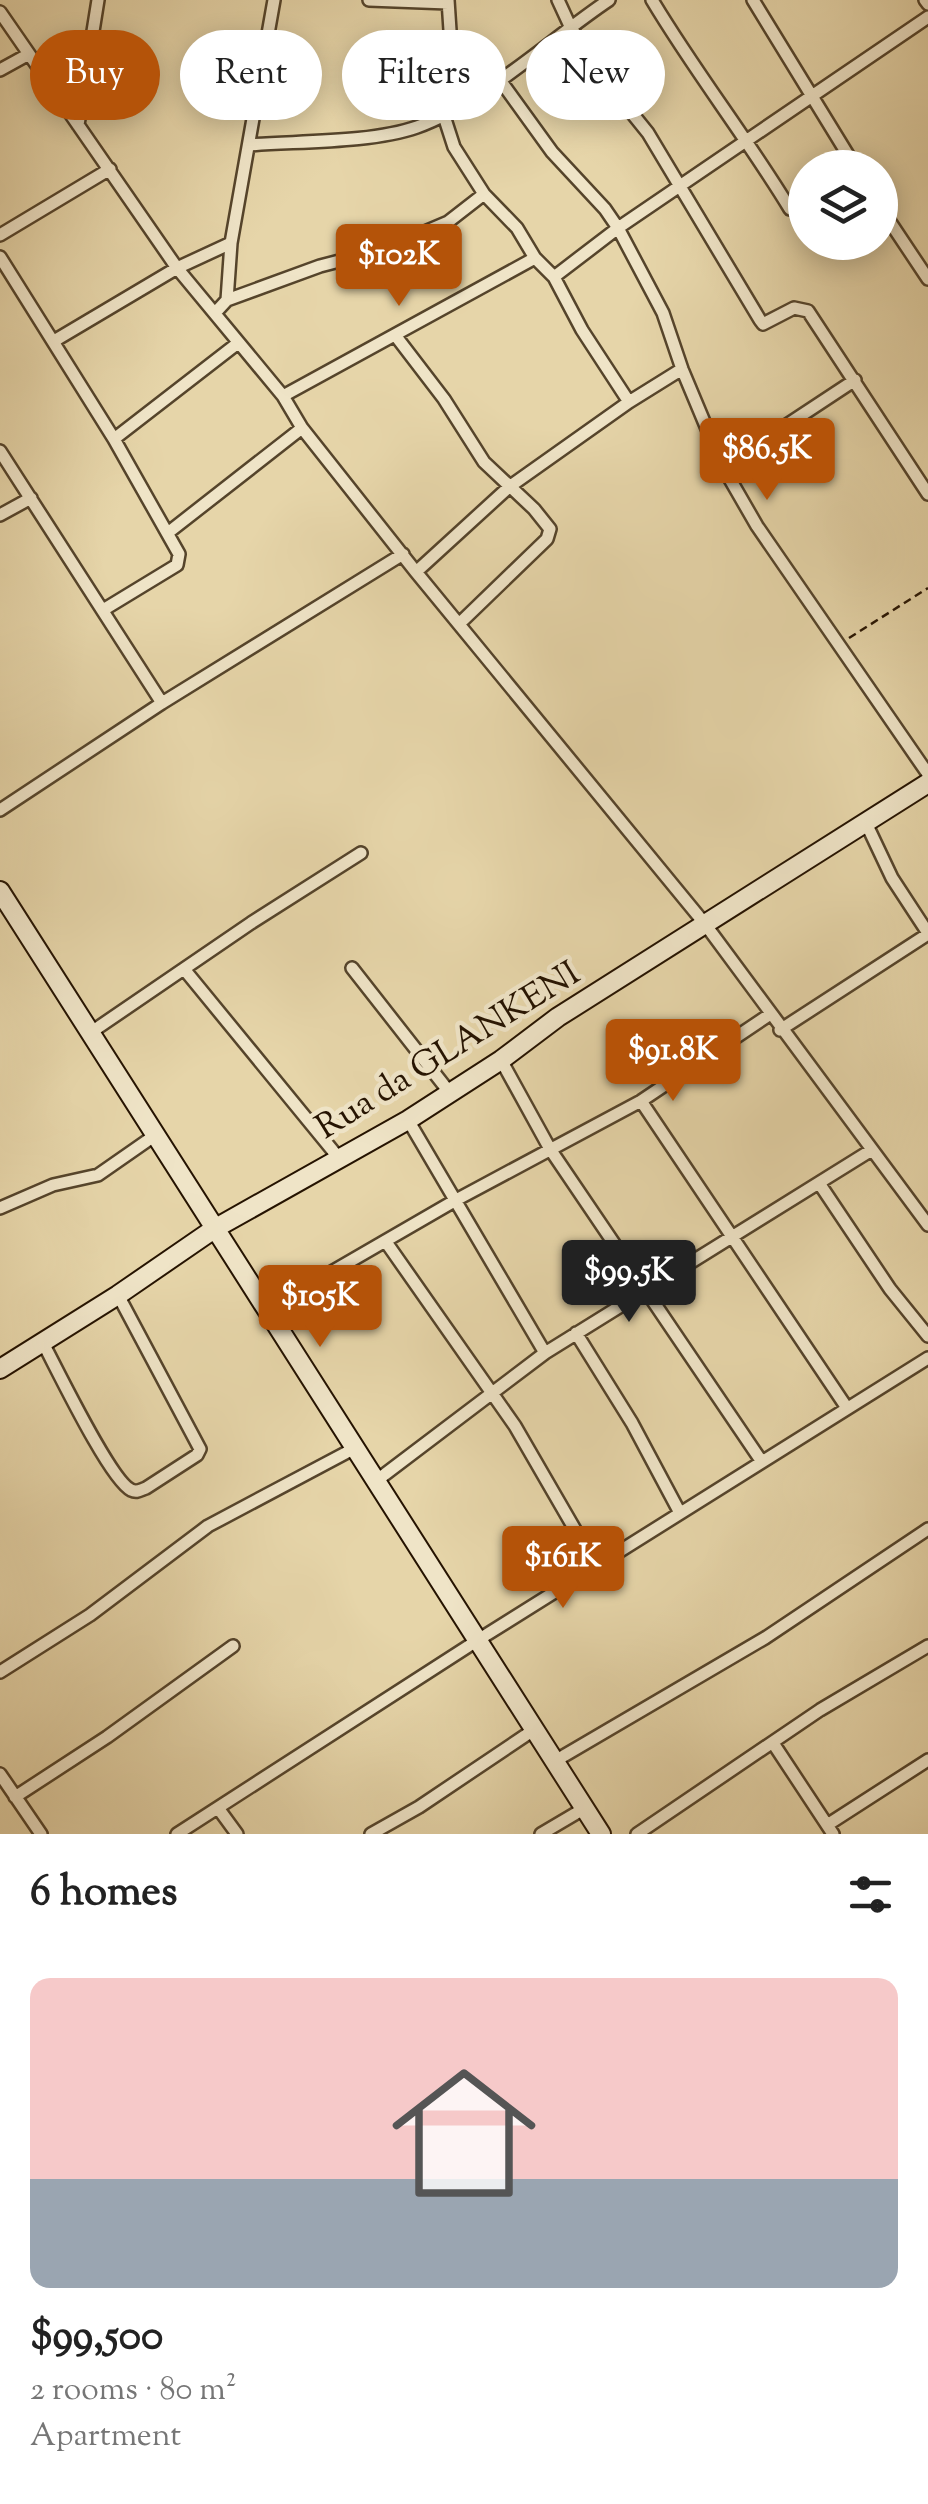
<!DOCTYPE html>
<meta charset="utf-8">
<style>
body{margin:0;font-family:"Sorts Mill Goudy",serif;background:#f2f2f2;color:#222;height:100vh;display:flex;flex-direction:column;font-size:38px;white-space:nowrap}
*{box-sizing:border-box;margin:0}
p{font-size:32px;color:#767676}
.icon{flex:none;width:55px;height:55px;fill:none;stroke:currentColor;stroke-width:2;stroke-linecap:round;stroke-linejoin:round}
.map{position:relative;height:1834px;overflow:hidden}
.drawer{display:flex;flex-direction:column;background:#fff;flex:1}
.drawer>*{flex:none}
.guide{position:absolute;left:30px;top:30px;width:870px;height:90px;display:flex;gap:20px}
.fabs{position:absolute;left:788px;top:150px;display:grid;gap:20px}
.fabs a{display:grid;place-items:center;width:110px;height:110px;border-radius:50%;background:#fff;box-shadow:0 5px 25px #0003;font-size:50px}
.price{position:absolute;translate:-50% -85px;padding:0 22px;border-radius:10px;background:#b45309;color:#fff;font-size:32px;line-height:65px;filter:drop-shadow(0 2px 5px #0008)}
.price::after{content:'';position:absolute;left:50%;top:60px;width:30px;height:22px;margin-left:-15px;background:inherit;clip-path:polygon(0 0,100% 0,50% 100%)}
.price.on{background:#222;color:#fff}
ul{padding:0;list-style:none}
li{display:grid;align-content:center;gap:20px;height:530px;padding:0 30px}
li+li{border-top:2px solid #e0e0e0}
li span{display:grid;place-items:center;height:310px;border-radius:20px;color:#555}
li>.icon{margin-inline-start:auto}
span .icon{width:180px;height:180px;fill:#fffc;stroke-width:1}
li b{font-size:42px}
h2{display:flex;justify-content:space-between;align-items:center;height:120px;padding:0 30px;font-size:42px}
.tag{padding:0 35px;border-radius:45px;background:#fff;box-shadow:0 5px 25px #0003;font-size:35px;line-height:90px}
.tag.on{background:#b45309;color:#fff}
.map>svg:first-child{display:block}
</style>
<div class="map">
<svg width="928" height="1834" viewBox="0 0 928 1834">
<rect width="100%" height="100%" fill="#e6d5a9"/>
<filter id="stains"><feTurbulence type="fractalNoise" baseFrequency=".002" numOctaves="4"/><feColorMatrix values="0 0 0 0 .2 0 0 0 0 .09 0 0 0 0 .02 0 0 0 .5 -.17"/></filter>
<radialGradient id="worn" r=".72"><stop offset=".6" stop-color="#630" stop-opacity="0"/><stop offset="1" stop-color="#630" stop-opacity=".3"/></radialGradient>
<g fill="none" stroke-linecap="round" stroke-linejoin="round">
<g stroke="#55442b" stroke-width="16">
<path id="street" d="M369,0L448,3
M448,0L455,107
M558,0L570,26L602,76L648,133L760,320L763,324L794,308L808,311L928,494
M652,0C695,72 747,138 790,209
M753,0L856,168
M925,0L928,4
M0,12L177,268L283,396L302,428L416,572L705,924L928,1225
M0,70L29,54
M500,80L552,152L605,209L618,228L663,313L682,369L723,467L757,526L928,774
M444,116L454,147L484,194L517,228L535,258L554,277L582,330L629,402
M78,125L98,0
M249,145C299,141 371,143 417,127C480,105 552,38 609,0
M880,207L928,279
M0,235L110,169
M0,257L114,439L179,554L177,565L103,610
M554,277L618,228L928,17
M227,300L320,266L382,250L448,222L484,194
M215,313L227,300L231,243L274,0
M395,335L444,399L484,462L534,509L550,529L547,539L459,624
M54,341L177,268L231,243
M283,396L535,258
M114,439L238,343
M0,451L162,703
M723,467L855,380
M0,515L31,498
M169,532L302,428
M416,572L509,487L629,402L682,369
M0,810L162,703L403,554
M866,823L892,878L928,933
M352,968L450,1093
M184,969L338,1157
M780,1030L928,934
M90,1033L251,923L361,853
M501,1060L550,1149L762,1462
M641,1101L847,1408
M408,1120L545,1353
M819,1183L890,1289L928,1336
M0,1208L53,1185L98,1175L154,1136
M386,1242L515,1426L596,1566
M266,1310L456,1200L641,1101L769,1015
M576,1333L632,1423L680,1513
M42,1341C56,1367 110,1480 131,1490C137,1493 140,1490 146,1488L197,1455L200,1449L118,1295
M376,1481L545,1353L870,1151
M0,1672L90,1615L208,1526L355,1448
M773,1743L833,1834
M555,1761L765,1638L928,1529
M0,1774L41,1834
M15,1797L107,1737L233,1646
M218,1808L237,1834
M827,1825L928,1760
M177,1834L478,1640L928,1358
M371,1834L419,1807L535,1729
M541,1834L585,1808
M637,1834L820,1710L928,1646"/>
</g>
<g stroke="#251301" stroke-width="22">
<path id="secondary" d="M0,891L601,1834
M0,1369L118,1295L214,1229L408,1120L501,1060L558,1017L928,783"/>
</g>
<path stroke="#251301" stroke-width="2.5" stroke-dasharray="8 5" stroke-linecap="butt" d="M849,638L928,588"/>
<use href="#street" stroke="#efe4c7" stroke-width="11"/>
<use href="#secondary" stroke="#efe4c7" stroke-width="18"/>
</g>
<g text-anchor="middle" stroke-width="9" stroke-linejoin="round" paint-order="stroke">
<g font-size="35" fill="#251301" stroke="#efe4c7">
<text transform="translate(447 1049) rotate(-32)" y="12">Rua da GLANKENI</text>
</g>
</g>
<rect width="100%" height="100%" filter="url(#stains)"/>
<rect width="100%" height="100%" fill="url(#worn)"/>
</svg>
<div class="fabs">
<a><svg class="icon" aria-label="layers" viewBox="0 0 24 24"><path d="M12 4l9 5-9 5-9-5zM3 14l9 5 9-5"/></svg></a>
</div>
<b class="price" style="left:399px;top:309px">$102K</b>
<b class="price" style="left:767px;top:503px">$86.5K</b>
<b class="price" style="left:673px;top:1104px">$91.8K</b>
<b class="price on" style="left:629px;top:1325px">$99.5K</b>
<b class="price" style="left:320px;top:1350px">$105K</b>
<b class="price" style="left:563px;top:1611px">$161K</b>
<div class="guide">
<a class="tag on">Buy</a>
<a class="tag">Rent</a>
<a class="tag">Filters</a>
<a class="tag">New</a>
</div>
</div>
<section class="drawer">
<h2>6 homes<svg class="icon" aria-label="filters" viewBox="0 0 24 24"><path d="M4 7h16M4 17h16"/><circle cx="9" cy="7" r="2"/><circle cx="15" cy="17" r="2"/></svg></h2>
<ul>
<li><span style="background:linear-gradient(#f6c9c9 65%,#9aa5b1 0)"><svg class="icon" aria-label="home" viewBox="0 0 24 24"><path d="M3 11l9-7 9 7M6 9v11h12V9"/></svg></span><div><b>$99,500</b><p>2 rooms · 80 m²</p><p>Apartment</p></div></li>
</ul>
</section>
